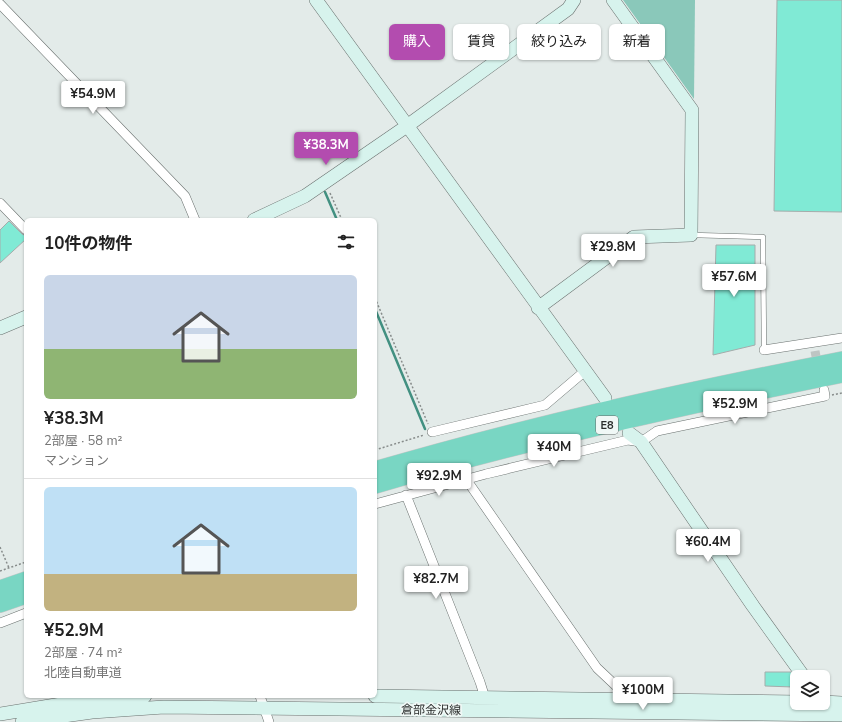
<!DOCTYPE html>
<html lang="ja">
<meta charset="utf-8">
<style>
body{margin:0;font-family:"Nunito Sans","Noto Sans JP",sans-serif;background:#f2f2f2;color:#222;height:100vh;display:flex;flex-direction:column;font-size:15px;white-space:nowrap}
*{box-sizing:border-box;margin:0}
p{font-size:13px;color:#767676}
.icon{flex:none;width:22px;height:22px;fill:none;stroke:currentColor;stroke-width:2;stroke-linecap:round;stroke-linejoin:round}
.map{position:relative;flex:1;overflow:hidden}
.panel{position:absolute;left:24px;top:218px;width:353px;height:480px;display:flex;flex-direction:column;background:#fff;border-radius:6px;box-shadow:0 1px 3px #0004}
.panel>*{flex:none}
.guide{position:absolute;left:389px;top:24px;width:380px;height:36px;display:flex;gap:8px}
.fabs{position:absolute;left:790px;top:670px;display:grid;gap:8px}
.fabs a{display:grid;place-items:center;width:40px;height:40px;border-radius:6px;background:#fff;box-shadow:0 1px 3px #0004;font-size:20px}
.price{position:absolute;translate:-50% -34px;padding:0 9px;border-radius:4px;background:#fff;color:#222;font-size:13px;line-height:26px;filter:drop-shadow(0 1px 2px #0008)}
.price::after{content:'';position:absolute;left:50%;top:24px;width:12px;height:9px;margin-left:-6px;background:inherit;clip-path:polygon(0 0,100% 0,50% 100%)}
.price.on{background:#b34caf;color:#fff}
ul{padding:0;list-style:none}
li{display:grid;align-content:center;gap:8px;height:212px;padding:0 20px}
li+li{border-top:1px solid #e0e0e0}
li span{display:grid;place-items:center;height:124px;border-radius:6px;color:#555}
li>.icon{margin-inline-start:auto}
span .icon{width:72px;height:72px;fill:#fffc;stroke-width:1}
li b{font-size:17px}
h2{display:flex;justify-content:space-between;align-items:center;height:48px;padding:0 20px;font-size:17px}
.tag{padding:0 14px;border-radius:6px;background:#fff;box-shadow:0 1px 3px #0004;font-size:14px;line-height:36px}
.tag.on{background:#b34caf;color:#fff}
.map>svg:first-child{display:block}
</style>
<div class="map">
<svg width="842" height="722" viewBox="0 0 842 722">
<rect width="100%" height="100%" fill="#e3ebe9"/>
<path fill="#8ac8ba" d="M623,0H695L694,99Z"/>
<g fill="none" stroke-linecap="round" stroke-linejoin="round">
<path stroke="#429081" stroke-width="2.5" d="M325,192L337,220
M375,309L425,429"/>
</g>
<path fill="#80ead5" stroke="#a5acab" d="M777,0H842V212L774,211Z
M9,221L22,234L26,236V239L0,263V230Z
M716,245H755V345L713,355Z
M765,672H791L796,680V685H793V687L765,686Z"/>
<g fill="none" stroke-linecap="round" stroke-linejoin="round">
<path stroke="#bec5c3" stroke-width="9" stroke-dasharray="9 4.5" stroke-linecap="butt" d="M815,351L818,367
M452,461L466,479"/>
<g stroke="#6a716f" stroke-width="5.5">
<path id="lane" d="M693,235L763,237L764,350"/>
</g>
<g stroke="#6a716f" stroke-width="10">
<path id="street" d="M0,4L185,196L195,220
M0,203L26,230
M764,350L842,338
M432,432L545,405L585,371
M466,479L597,668L631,700
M406,495L480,682L485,698
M375,504L486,474L628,440L641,442L657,431L825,396L824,390
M0,623L26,613
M260,696L269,722"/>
</g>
<g stroke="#6a716f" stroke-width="14">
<path id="secondary" d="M316,0L605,398
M254,220L305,196L407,126L568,9L574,0
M538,308L634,237L691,235L692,110L613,0
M0,328L26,317
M629,433L641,442L753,606L804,677
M375,696L797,702
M823,702L842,703
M0,714L92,699L145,696
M22,722L92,712L164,707L842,715"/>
</g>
<g stroke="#c8c8c8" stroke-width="18">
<path id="highway" d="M375,470C528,425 685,391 842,360
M375,485C529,440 685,406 842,374
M0,589L26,580
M0,604L26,595"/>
</g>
<path stroke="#878c8b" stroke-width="1.5" stroke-dasharray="2 2" stroke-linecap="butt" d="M330,193L342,220
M375,298L428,424
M832,395L842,393
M375,450L424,435
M0,547L9,568
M0,571L26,562"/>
<use href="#lane" stroke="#fff" stroke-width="4.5"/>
<use href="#street" stroke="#fff" stroke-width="9"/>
<use href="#secondary" stroke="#d7f3ed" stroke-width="13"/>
<use href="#highway" stroke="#79d6c3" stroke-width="17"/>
</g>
<g text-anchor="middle" stroke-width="3.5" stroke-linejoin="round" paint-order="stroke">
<rect fill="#f0f8f6" stroke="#656a69" stroke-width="1" x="596" y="416" width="22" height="18" rx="3"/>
<g font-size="11" font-weight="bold" fill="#2a2d2c">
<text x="607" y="429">E8</text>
</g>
<g font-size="12" fill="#2a2d2c" stroke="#f0f8f6">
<text transform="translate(431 710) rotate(1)" y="4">倉部金沢線</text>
</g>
</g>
</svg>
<div class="fabs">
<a><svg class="icon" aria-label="layers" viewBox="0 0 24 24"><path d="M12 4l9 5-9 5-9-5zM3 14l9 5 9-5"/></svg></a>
</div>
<b class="price" style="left:93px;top:115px">¥54.9M</b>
<b class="price on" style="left:326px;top:166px">¥38.3M</b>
<b class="price" style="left:613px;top:268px">¥29.8M</b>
<b class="price" style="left:734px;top:298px">¥57.6M</b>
<b class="price" style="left:735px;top:425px">¥52.9M</b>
<b class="price" style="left:554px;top:468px">¥40M</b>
<b class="price" style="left:439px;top:497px">¥92.9M</b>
<b class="price" style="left:708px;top:563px">¥60.4M</b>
<b class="price" style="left:436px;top:600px">¥82.7M</b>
<b class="price" style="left:643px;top:711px">¥100M</b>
<div class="guide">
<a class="tag on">購入</a>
<a class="tag">賃貸</a>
<a class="tag">絞り込み</a>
<a class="tag">新着</a>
</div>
<section class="panel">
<h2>10件の物件<svg class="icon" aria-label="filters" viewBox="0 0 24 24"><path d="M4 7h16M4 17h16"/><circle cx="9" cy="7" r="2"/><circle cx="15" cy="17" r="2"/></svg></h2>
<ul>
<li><span style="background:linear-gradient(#c9d6e8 60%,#8fb573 0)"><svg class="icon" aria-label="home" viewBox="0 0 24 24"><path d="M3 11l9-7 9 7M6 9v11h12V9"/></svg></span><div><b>¥38.3M</b><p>2部屋 · 58 m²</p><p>マンション</p></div></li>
<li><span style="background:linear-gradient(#bfe0f5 70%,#c2b280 0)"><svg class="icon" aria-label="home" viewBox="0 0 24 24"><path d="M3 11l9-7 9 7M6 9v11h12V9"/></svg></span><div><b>¥52.9M</b><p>2部屋 · 74 m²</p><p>北陸自動車道</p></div></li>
</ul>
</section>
</div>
